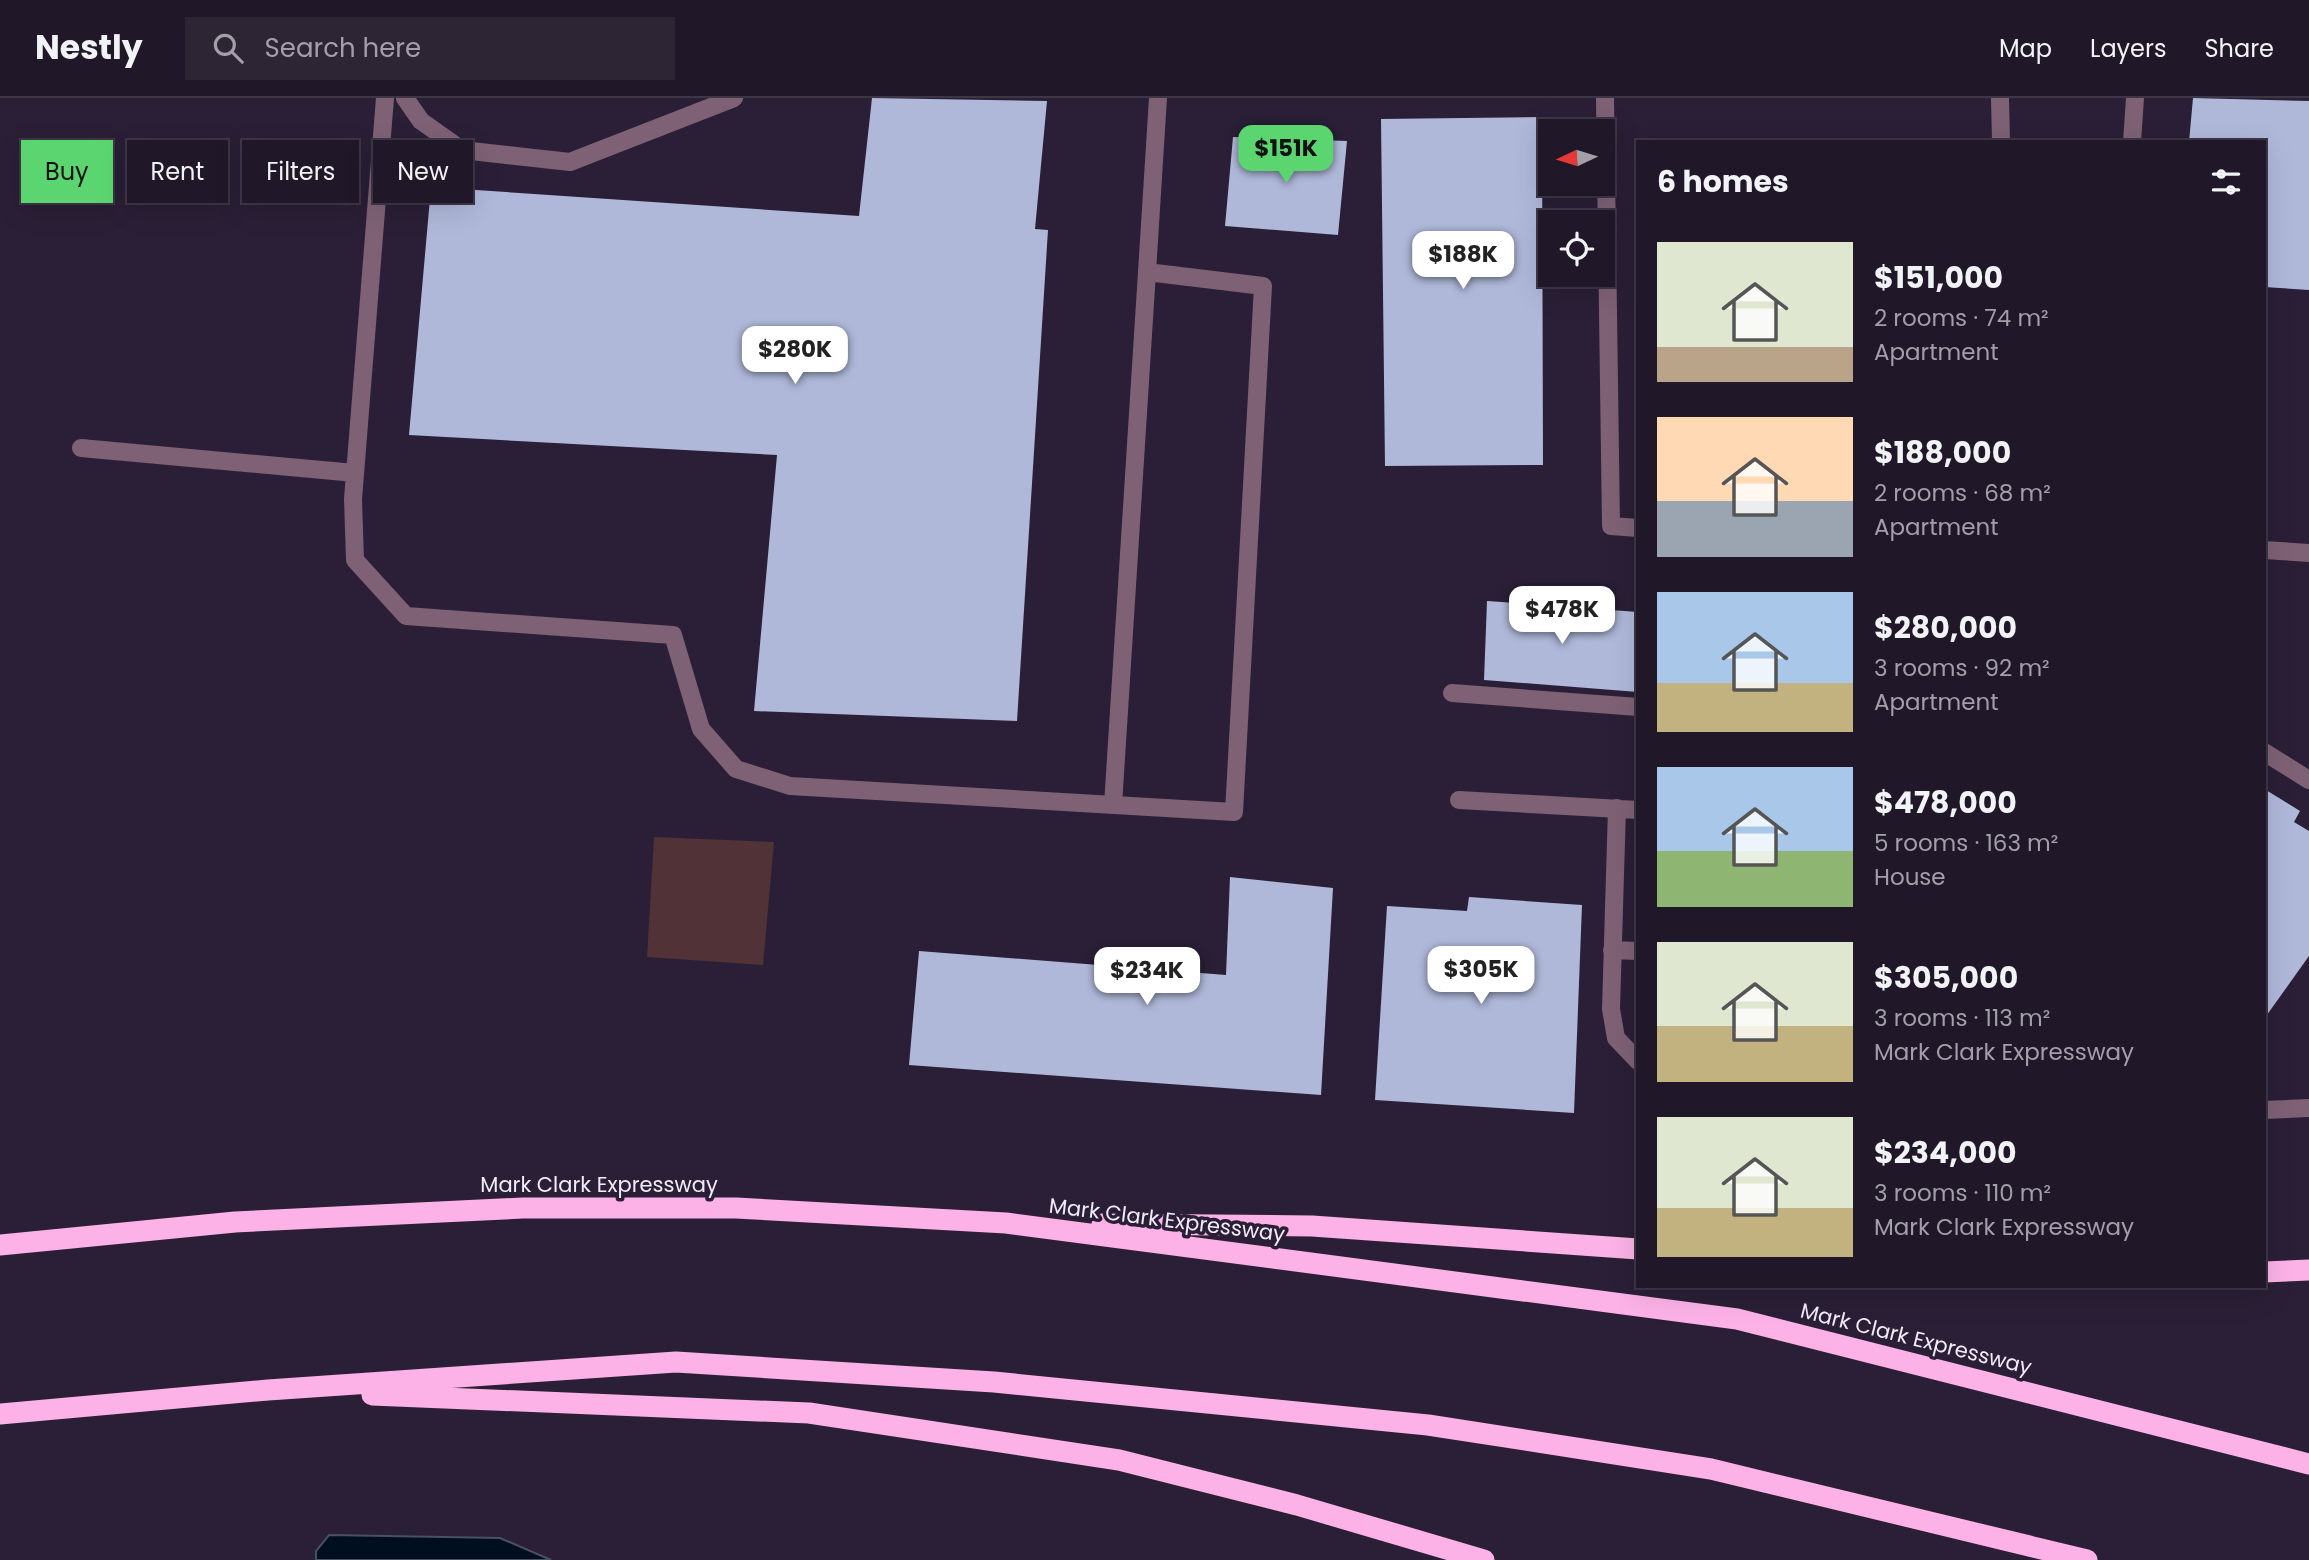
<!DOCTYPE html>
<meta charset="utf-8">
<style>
body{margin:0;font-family:Poppins,sans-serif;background:#2d2434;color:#f1f3f6;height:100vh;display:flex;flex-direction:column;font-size:26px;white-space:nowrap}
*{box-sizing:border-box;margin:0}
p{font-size:23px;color:#a29fa8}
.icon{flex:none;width:38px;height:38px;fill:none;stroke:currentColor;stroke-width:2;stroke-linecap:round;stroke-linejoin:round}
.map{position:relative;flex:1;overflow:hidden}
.details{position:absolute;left:1636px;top:42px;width:630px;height:1148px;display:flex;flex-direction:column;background:#201728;border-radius:0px;box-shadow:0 7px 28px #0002,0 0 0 2px #3d3645}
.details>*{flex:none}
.guide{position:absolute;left:21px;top:42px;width:665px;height:63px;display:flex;gap:14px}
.needle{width:46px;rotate:266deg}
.controls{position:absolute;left:1538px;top:21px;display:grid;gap:14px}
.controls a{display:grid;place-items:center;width:77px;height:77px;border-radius:0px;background:#201728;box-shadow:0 7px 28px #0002,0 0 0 2px #3d3645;font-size:35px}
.price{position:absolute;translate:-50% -60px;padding:0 16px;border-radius:14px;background:#fff;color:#222;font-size:23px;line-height:46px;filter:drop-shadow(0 2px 4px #0008)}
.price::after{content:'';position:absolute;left:50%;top:42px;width:21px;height:16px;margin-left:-10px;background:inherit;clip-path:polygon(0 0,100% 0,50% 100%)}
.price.selected{background:#5ad56f;color:#111}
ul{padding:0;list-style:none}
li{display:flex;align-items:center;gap:21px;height:175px;padding:0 21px}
li span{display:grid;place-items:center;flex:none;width:196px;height:140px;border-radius:0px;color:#555}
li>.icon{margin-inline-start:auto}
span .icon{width:84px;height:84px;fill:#fffc;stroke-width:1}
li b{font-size:30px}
h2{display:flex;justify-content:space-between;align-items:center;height:84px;padding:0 21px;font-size:30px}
.tag{padding:0 24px;border-radius:0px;background:#201728;box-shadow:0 7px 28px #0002,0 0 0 2px #3d3645;font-size:24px;line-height:63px}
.tag.selected{background:#5ad56f;color:#111}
header{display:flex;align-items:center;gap:42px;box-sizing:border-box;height:98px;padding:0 35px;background:#201728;border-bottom:2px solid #3d3645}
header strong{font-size:33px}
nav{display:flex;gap:38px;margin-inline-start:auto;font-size:24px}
.search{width:490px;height:63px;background:#2d2434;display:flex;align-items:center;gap:18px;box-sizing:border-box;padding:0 24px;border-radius:0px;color:#a29fa8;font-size:26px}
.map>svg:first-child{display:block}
</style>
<header>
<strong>Nestly</strong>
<div class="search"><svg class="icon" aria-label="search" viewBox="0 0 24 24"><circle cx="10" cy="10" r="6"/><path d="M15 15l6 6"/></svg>Search here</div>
<nav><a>Map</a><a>Layers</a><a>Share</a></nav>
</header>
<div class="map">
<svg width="2309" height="1462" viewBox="0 0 2309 1462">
<rect width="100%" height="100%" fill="#2a1f36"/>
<path fill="#503237" d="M654,739L774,744L763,867L647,859Z"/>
<path fill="#000f20" stroke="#485161" stroke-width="2" d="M329,1437L500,1440L551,1462H316V1453Z"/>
<path fill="#afb8d9" d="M872,0L1047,3L1035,131L1048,132L1017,623L754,613L777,357L409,337L431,89L859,118Z
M2193,0L2309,3V192L2264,189V44H2189Z
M1542,19L1543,367L1385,368L1381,21Z
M1233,39L1347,43L1338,137L1225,128Z
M1487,503L1638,514V594L1484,582Z
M2266,692L2300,713L2294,724L2309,733V858L2264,921Z
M1230,779L1333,790L1321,997L909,967L919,853L1226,877Z
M1469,799L1582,807L1574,1015L1375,1002L1387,808L1467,813Z"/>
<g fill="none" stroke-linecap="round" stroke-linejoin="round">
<path stroke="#7e6175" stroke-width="18" d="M385,0L353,401L355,462L406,518L673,537L701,631L736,671L790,688L1234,714L1263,188L1147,174L1158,0
M405,0L421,23L462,52L570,64L734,0
M1605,0L1611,428L1638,430
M2132,44L2135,0
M81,350L355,375
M2264,452L2309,455
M1452,595L1638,609
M2264,654L2309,682
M1459,702L1638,712
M1113,707L1147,174
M1617,710L1611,911L1616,940L1638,963
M1612,852L1638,853
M2264,1012L2309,1010"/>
<path stroke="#7e6175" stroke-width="18" d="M2000,0L2001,44"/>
<path stroke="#fcb2e7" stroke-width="21" d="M1102,1126L1312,1128L1638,1151
M0,1147L235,1124L523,1110H736L1006,1125L1737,1221L2309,1366
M2264,1174L2309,1172
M372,1297L809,1315L1119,1362L1297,1407L1484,1462
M0,1316L268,1292L676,1264L994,1284L1428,1327L1711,1371L2087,1462"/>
</g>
<g text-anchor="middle" stroke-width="7" stroke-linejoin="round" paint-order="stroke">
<g font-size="21" fill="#f1ebfa" stroke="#2a1f36">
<text x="599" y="1094">Mark Clark Expressway</text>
<text transform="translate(1167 1122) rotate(7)" y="7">Mark Clark Expressway</text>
<text transform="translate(1916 1241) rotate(14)" y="7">Mark Clark Expressway</text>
</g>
</g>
</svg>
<div class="controls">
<a><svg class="needle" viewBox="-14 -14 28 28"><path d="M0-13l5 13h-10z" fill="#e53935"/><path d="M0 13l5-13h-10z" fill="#a29fa8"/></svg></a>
<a><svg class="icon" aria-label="locate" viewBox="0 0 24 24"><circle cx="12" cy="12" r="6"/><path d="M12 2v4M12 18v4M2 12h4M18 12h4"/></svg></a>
</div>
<b class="price selected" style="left:1286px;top:87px">$151K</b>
<b class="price" style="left:1463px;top:193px">$188K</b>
<b class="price" style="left:795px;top:288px">$280K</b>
<b class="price" style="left:1562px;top:548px">$478K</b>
<b class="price" style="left:1481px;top:908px">$305K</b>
<b class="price" style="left:1147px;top:909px">$234K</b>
<div class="guide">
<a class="tag selected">Buy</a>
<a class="tag">Rent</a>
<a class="tag">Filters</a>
<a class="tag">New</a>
</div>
<section class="details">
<h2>6 homes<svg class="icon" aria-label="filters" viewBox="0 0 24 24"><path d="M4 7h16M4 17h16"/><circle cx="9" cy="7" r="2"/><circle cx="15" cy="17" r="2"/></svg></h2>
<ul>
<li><span style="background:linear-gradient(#dfe7d0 75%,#b9a48a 0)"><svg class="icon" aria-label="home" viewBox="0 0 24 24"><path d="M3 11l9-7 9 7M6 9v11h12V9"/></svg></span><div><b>$151,000</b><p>2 rooms · 74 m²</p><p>Apartment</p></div></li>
<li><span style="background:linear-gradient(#ffd9b3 60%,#9aa5b1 0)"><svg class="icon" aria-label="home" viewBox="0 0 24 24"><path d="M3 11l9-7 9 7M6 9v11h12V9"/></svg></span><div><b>$188,000</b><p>2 rooms · 68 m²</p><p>Apartment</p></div></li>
<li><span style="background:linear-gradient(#a9c7e8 65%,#c2b280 0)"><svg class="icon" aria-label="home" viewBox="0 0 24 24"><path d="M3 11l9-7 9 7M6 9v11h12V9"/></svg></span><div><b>$280,000</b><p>3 rooms · 92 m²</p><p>Apartment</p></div></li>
<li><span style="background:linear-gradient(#a9c7e8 60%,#8fb573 0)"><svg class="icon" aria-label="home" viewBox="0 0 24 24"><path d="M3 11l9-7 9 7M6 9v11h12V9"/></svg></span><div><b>$478,000</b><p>5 rooms · 163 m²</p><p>House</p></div></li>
<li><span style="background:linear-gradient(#dfe7d0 60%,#c2b280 0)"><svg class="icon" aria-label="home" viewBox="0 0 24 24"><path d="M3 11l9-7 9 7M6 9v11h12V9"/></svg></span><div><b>$305,000</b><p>3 rooms · 113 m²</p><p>Mark Clark Expressway</p></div></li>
<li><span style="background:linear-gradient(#dfe7d0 65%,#c2b280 0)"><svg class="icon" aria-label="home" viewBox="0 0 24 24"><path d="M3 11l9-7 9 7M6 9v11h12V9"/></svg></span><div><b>$234,000</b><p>3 rooms · 110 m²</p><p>Mark Clark Expressway</p></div></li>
</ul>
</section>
</div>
